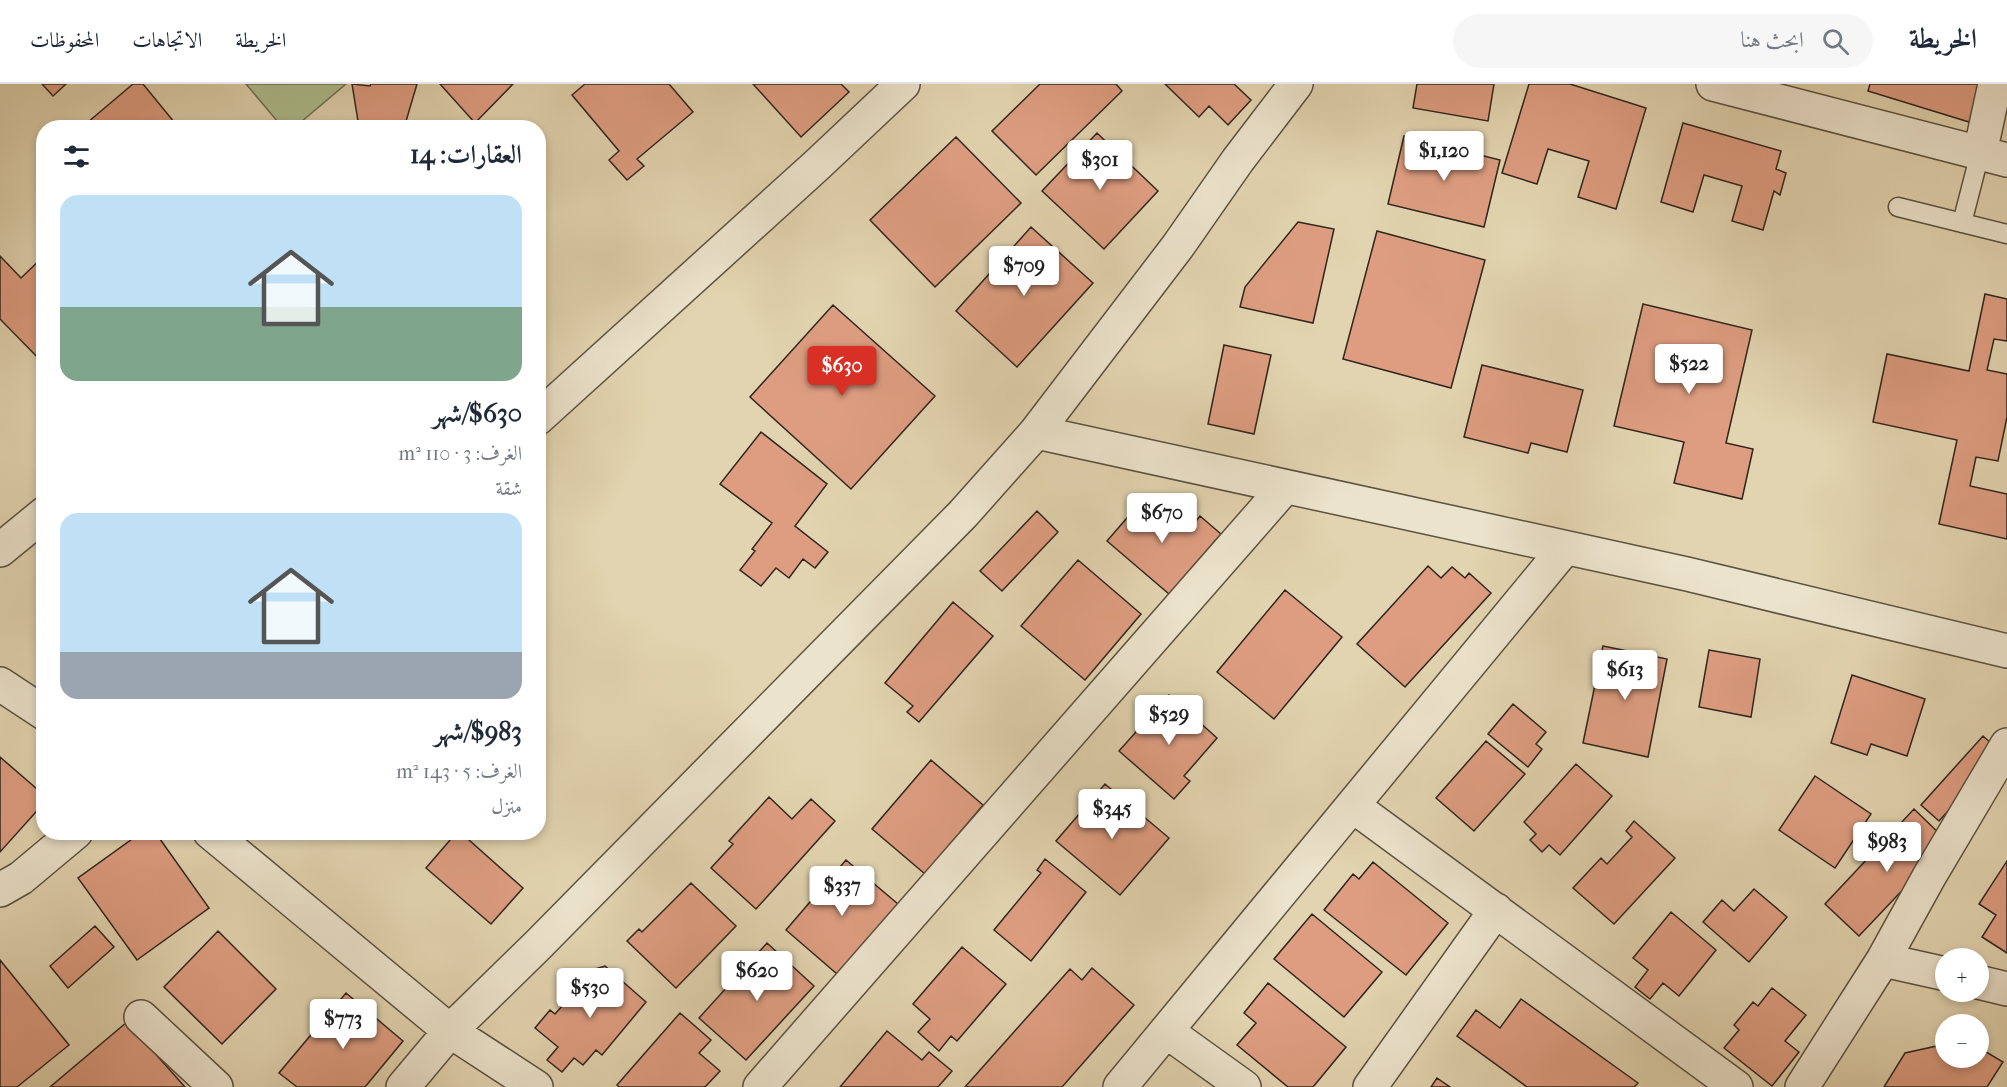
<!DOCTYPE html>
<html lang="ar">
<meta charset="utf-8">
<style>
body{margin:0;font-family:"IM FELL French Canon",Amiri,serif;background:#f6f6f7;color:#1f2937;direction:rtl;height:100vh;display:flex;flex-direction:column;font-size:22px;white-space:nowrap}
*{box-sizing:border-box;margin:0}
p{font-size:20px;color:#747a83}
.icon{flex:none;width:33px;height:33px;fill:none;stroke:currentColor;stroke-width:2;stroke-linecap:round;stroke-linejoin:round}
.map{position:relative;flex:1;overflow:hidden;direction:ltr}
.panel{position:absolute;left:36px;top:36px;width:510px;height:720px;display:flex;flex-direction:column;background:#fff;border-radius:24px;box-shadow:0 3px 9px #0003;direction:rtl}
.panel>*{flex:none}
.tools{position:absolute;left:1935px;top:864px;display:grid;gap:12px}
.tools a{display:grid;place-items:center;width:54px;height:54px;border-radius:50%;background:#fff;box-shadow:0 3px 9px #0003;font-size:30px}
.price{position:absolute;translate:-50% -51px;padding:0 14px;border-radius:6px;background:#fff;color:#222;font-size:20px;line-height:39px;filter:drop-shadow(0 2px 3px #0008)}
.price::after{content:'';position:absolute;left:50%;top:36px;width:18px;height:14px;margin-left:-9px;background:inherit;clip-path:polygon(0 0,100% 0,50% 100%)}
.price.current{background:#d93025;color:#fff}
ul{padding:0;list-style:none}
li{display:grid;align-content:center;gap:12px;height:318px;padding:0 24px}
li span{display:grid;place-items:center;height:186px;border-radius:18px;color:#555}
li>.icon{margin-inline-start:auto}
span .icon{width:108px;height:108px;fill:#fffc;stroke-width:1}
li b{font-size:26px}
h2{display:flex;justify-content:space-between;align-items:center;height:72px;padding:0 24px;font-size:26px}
header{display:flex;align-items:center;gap:36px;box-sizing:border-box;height:84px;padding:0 30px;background:#fff;border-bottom:2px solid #e0e1e3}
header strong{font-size:28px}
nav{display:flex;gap:33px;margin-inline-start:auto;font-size:21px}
.search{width:420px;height:54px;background:#f6f6f7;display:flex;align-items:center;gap:15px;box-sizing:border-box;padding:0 21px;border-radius:33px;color:#747a83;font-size:22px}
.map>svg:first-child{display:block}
</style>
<header>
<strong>الخريطة</strong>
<div class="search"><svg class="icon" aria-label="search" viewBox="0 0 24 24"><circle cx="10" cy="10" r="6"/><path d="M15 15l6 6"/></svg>ابحث هنا</div>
<nav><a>الخريطة</a><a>الاتجاهات</a><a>المحفوظات</a></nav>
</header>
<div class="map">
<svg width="2007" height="1003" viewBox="0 0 2007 1003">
<rect width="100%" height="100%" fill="#e2d4b0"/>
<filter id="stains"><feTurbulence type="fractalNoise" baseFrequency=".00333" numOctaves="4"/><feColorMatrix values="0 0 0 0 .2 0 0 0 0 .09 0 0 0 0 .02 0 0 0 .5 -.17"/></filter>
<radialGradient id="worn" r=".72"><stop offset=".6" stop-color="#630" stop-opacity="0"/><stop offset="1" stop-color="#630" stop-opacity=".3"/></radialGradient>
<path fill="#aebe8f" stroke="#6e7256" stroke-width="1.5" d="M246,0H346L295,43L283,44Z"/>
<path fill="#de9d81" stroke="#2e261c" stroke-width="1.5" d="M42,0H66L53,12Z
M133,0H143L179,44H81Z
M352,0L370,2L371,0H417L404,44H351L358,37Z
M440,0H513L475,39Z
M585,0H669L693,28L637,75L644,82L627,96L609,76L619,67L572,11Z
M753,0H841L849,8L801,53Z
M1040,0H1116L1122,7L1036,91L992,47Z
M1165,0H1234L1251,16L1228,41L1209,22L1199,33Z
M1417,0H1494L1488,37L1413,24Z
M1529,0H1570L1646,24L1616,125L1578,113L1589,77L1548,65L1537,100L1502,89Z
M1870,0H1981L1969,38L1868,7Z
M1683,39L1781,67L1776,85L1786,89L1780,111L1774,107L1763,146L1732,137L1742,102L1704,91L1693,128L1661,118Z
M1097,49L1158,107L1104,165L1042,107Z
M1404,52L1500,76L1484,143L1388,120Z
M956,53L1021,119L935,203L870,136Z
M1298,138L1334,145L1313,239L1240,223L1245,203Z
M1031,143L1093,199L1017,283L956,227Z
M1377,147L1485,176L1451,304L1343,275Z
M0,172L21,194L44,172V280L0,235Z
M1985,210L2007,215V257L1994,255L1987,286L2007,290V333L1998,377L1976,373L1970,402L2007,410V455L1939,440L1957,356L1873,338L1887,270L1969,287Z
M1643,220L1752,246L1726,359L1753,365L1742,415L1674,399L1684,358L1614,342Z
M833,221L935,312L851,405L750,313Z
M1224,261L1271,271L1254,350L1208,340Z
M1482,281L1583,306L1567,368L1531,359L1528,369L1464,353Z
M761,348L827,400L795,442L828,468L815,484L803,475L789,494L776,484L761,502L740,486L755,467L752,465L772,439L720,400Z
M1146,412L1188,447L1200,432L1221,450L1169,510L1107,457Z
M1037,427L1058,448L1002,507L980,487Z
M1078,476L1141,530L1085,596L1021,542Z
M1428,482L1441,494L1452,483L1465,494L1469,489L1491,509L1405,603L1357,560Z
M1285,506L1342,553L1274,635L1217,588Z
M953,518L993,552L919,638L907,628L913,622L885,599Z
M1603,562L1667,575L1648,673L1583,659Z
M1709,566L1760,575L1751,633L1699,623Z
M1852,591L1925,615L1907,672L1871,660L1867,671L1831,659Z
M1169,611L1217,654L1184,692L1190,697L1174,715L1119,667Z
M1513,620L1546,648L1536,660L1542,665L1528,683L1488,650Z
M1983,652L2001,668L1939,737L1921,721Z
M1486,657L1525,690L1474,747L1436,714Z
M0,673L44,711V719L0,768Z
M931,676L983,721L925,790L872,745Z
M1576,680L1612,712L1560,771L1549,761L1542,768L1530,756L1536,750L1524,738Z
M1815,692L1871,730L1835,784L1779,746Z
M1105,700L1169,754L1120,811L1056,757Z
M769,713L792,735L811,715L835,737L756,825L711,784L733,760L729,757Z
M1914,725L1948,758L1859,852L1825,820Z
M1634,737L1675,774L1614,840L1573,804L1601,774L1607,780L1632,753L1626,747Z
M142,748H155L209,824L137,876L78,794Z
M457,748H460L523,804L491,840L426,784Z
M1045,775L1086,808L1031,877L994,846L1041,789L1037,786Z
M846,776L898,820L837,890L786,846Z
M2007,777V869L1982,853L1996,831L1979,820Z
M1373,778L1448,839L1406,891L1324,826L1353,790L1359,795Z
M691,799L736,842L676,904L627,857L639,845L642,848Z
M1754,805L1787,833L1749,878L1703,838L1722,816L1734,827Z
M1671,828L1716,866L1679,912L1663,899L1650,915L1635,903L1648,886L1633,874Z
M1312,830L1382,888L1344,933L1274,875Z
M95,842L114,863L68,904L50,882Z
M218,847L276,905L222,960L164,903Z
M767,859L814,902L746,976L699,934Z
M962,863L1006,900L957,957L951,952L939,967L918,948L930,935L913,920Z
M0,876L69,961L17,1003H0Z
M605,882L646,918L602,971L596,966L583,981L574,974L562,988L547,976L558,963L535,944L550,926L555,930L571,912L575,915L586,903L584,895L592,886Z
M1092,884L1134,921L1062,1003H965L1070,885L1082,896Z
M1268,899L1346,963L1313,1003H1288L1237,961L1256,939L1244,929Z
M1772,904L1806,931L1785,957L1799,968L1772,1002L1724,964L1739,946L1734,941L1753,918L1758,922Z
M346,909L403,957L365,1003H297L279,989Z
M1521,915L1638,999L1634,1003H1527L1457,952L1476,926L1500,944Z
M680,929L711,956L699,969L720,987L705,1003H619L617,1001Z
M127,938L185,1003H50Z
M887,947L922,976L929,968L952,987L938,1003H840Z
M1946,960V974H1978V963L2003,978L1987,1003H1884L1905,969Z
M1437,994L1450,1003H1431Z"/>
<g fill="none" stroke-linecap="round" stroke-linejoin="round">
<g stroke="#5b5241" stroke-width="21">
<path id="service" d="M1898,123L2007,150
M1962,139L1980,69"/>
</g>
<g stroke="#5b5241" stroke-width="36">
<path id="minor" d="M1713,0L2007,76
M1980,69L1995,0
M538,334L817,81L903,0
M1036,348L1687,490L2007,567
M0,466L44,430
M0,600L44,629
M1353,722L1736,1003
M210,748L450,947L536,1003
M0,806L21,794L76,748
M1883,876L1946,890
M1978,898L2007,905
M141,933L216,1003
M1166,947L1244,1003
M403,1003L450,947L538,861L963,430L1036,348L1178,162L1238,76L1296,0
M760,1003L1285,403
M1120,1003L1565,464
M1370,1003L1496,826
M1802,1003L1883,876L1930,791L2007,661"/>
</g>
<use href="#service" stroke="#ece3cc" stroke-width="18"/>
<use href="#minor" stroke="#ece3cc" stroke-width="33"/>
</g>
<rect width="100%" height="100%" filter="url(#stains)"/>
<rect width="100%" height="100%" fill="url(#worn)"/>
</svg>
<div class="tools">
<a>+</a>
<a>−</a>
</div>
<b class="price" style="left:1444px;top:98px">$1,120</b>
<b class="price" style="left:1100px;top:107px">$301</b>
<b class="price" style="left:1024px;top:213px">$709</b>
<b class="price" style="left:1689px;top:311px">$522</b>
<b class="price current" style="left:842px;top:313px">$630</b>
<b class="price" style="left:1162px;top:460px">$670</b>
<b class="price" style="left:1625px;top:617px">$613</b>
<b class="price" style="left:1169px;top:662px">$529</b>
<b class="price" style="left:1112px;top:756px">$345</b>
<b class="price" style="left:1887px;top:789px">$983</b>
<b class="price" style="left:842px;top:833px">$337</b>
<b class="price" style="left:757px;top:918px">$620</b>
<b class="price" style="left:590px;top:935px">$530</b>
<b class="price" style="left:343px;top:966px">$773</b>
<section class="panel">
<h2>العقارات: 14<svg class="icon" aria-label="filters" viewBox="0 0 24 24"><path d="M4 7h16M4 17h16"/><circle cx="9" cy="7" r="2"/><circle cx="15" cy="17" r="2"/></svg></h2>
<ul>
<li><span style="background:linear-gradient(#bfe0f5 60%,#7fa58c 0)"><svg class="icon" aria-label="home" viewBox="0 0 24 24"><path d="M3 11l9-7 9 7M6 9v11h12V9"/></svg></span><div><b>$630/شهر</b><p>الغرف: 3 · 110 m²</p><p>شقة</p></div></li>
<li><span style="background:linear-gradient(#bfe0f5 75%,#9aa5b1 0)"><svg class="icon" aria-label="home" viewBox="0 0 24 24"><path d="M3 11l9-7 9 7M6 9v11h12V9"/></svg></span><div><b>$983/شهر</b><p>الغرف: 5 · 143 m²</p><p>منزل</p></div></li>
</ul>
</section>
</div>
